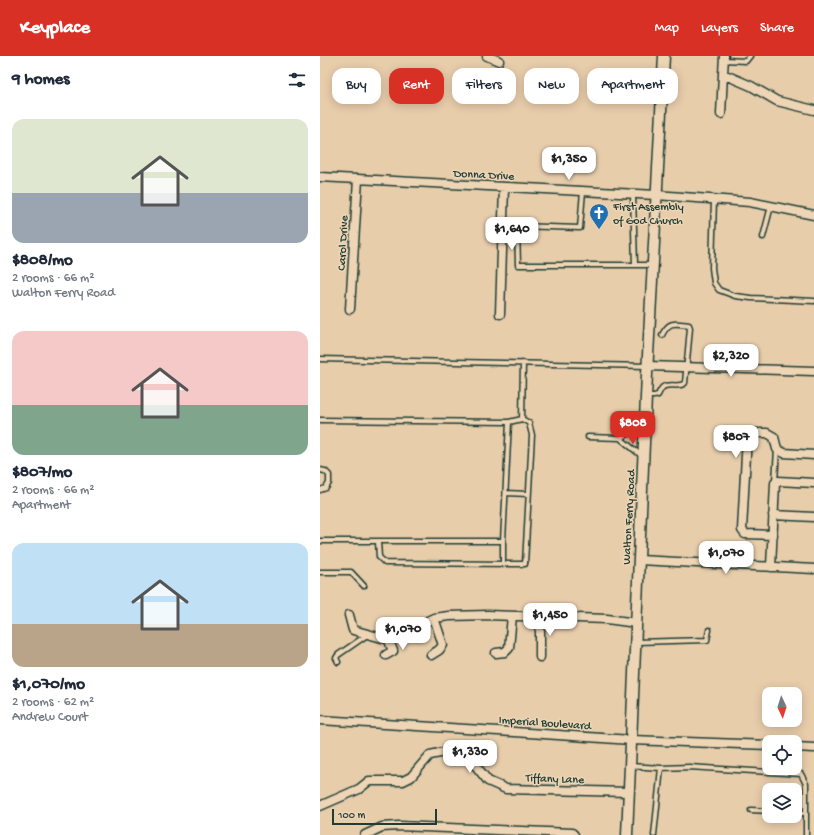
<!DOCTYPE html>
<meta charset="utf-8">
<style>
body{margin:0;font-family:"Gochi Hand",sans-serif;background:#f6f6f7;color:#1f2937;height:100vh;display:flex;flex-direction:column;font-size:15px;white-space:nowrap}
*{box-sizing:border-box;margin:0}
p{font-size:13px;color:#747a83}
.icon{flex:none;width:22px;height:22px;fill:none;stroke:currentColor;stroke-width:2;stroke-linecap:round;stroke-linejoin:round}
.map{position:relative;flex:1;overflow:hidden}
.drawer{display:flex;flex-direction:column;background:#fff;width:320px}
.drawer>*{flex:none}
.hud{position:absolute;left:12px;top:12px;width:380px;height:36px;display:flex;gap:8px}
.needle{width:26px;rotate:176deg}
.fabs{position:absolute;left:442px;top:631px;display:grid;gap:8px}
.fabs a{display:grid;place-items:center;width:40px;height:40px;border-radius:8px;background:#fff;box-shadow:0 2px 10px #0003;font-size:20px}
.scale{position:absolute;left:12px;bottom:10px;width:105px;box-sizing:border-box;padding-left:4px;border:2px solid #1f3d34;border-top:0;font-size:11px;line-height:14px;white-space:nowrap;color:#1f3d34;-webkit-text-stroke:3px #eed5b5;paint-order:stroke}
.price{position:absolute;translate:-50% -34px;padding:0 9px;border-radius:8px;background:#fff;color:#222;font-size:13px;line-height:26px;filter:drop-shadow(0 1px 2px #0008)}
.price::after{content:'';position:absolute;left:50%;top:24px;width:12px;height:9px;margin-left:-6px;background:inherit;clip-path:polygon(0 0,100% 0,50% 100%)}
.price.on{background:#d93025;color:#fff}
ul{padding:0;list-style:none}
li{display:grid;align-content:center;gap:8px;height:212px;padding:0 12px}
li span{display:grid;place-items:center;height:124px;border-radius:12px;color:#555}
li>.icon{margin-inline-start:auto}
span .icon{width:72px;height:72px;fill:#fffc;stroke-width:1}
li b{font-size:17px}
h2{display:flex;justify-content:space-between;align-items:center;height:48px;padding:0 12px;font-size:17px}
.tag{padding:0 14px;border-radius:12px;background:#fff;box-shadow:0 2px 10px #0003;font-size:14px;line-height:36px}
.tag.on{background:#d93025;color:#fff}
header{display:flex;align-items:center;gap:24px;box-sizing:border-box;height:56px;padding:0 20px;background:#d93025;color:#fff}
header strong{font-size:19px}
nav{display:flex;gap:22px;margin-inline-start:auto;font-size:14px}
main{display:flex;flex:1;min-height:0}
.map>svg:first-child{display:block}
</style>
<header>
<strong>Keyplace</strong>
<nav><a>Map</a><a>Layers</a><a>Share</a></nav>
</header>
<main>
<section class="drawer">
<h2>9 homes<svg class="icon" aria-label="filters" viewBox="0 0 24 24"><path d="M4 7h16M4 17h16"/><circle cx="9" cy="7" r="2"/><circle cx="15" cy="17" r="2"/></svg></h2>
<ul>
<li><span style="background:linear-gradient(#dfe7d0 60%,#9aa5b1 0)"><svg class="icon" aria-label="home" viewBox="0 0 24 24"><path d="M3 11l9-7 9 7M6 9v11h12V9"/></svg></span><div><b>$808/mo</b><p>2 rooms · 66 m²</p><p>Walton Ferry Road</p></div></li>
<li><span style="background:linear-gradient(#f6c9c9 60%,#7fa58c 0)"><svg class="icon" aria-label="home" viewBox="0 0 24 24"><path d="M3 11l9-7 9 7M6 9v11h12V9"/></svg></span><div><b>$807/mo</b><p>2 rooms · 66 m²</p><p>Apartment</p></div></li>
<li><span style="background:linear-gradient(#bfe0f5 65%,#b9a48a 0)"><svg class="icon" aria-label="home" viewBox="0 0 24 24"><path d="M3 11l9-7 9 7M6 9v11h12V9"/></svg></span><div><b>$1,070/mo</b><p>2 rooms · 62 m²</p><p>Andrew Court</p></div></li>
</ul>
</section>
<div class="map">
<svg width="494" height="779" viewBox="0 0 494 779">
<rect width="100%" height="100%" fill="#e8cdab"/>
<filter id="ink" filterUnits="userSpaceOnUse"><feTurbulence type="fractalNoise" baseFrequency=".025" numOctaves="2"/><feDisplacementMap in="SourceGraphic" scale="8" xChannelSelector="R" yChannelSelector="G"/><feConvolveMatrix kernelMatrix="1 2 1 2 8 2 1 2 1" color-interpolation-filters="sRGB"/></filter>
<g filter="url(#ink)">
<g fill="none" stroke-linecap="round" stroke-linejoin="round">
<g stroke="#1f3d34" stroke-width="7">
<path id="service" d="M404,4L426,5L430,0
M263,135L260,172L197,170L198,209H332
M313,139L315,209
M394,144L392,212L394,227L399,234L415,240L431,242L494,245
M443,181L451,150
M182,182H197
M0,303L328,310
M327,340H334L338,339C340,336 340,333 343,331C350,327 359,332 365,327L370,272L369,269C354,267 349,265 342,279
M0,364L189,366
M268,381L300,382L312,376L324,375
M300,382L323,401
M0,414L5,415L9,419V427L6,432L0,434
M455,426L457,393
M186,437L208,438
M0,485H183L189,366L202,363L203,307
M58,486L59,501L65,507L205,508L212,379L209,367L202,363
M183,508V485
M0,516H31L44,530
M316,586L387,584L389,574
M18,606L16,602L18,599L47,579
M310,710L341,712L369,711L481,718L486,728V779
M431,754L449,755
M475,757H486
M334,779L341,712"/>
</g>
<g stroke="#1f3d34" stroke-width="11">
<path id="minor" d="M167,0L179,5
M404,0L403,18L431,30L457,45L494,54
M401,58L403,18
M0,121L336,139L430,146L494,159
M30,253L38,123
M180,258L184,131
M328,310L494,315
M453,459L494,461
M453,479L425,478L422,474L427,380L430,377H447L454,381L457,393L464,397L494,399
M319,504L494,513
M451,511L455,427L458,425L494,427
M29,559L33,574L62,582H71L114,562L129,560L168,559L287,563L316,567
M176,597L185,596L189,592L192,560
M66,599L73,595L68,582
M111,599L119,594L123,589L114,562
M220,601V561
M0,664L178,675L311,684L449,689
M475,691L494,692
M0,750L39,733L49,725H83L91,721L110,699L125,696L148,700L168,725L186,733L309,736
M45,779L62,771L79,770L252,777L254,779"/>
</g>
<g stroke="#1f3d34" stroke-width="13">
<path id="tertiary" d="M307,779L327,318L344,0"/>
</g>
<use href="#service" stroke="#eed5b5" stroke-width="4"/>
<use href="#minor" stroke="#eed5b5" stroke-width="8"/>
<use href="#tertiary" stroke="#eed5b5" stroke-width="10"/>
</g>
</g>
<defs>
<g id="church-pin" transform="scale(1)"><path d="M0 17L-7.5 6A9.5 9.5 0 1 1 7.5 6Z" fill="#1f6fb2" stroke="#eed5b5"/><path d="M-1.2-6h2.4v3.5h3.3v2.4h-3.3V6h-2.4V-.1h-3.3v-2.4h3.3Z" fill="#fff"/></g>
</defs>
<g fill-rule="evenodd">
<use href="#church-pin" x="279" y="157"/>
</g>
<g text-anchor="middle" stroke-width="3" stroke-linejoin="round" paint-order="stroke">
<g font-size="12" fill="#1f3d34" stroke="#eed5b5">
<text transform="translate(164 118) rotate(3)" y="4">Donna Drive</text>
<text transform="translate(22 187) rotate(-87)" y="4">Carol Drive</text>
<text transform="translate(308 461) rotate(-87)" y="4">Walton Ferry Road</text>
<text transform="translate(225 666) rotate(4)" y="4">Imperial Boulevard</text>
<text transform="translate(235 722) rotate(2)" y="4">Tiffany Lane</text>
</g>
<g font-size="12" fill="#1f3d34" stroke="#eed5b5" text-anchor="start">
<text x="293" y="154">First Assembly<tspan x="293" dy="14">of God Church</tspan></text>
</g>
</g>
</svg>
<div class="fabs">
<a><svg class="needle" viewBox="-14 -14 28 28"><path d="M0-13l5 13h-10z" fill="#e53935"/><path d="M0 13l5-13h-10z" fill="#747a83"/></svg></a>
<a><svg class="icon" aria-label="locate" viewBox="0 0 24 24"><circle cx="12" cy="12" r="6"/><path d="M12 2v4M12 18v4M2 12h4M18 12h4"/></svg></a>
<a><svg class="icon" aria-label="layers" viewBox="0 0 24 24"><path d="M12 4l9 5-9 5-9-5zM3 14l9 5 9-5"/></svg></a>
</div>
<div class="scale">100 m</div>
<b class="price" style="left:249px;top:125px">$1,350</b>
<b class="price" style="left:192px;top:195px">$1,640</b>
<b class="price" style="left:411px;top:322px">$2,320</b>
<b class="price on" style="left:313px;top:389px">$808</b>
<b class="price" style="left:416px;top:403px">$807</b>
<b class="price" style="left:406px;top:519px">$1,070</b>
<b class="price" style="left:230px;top:581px">$1,450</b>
<b class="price" style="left:83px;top:595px">$1,070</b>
<b class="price" style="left:150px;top:718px">$1,330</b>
<div class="hud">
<a class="tag">Buy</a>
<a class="tag on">Rent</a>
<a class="tag">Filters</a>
<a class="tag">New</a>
<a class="tag">Apartment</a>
</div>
</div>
</main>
